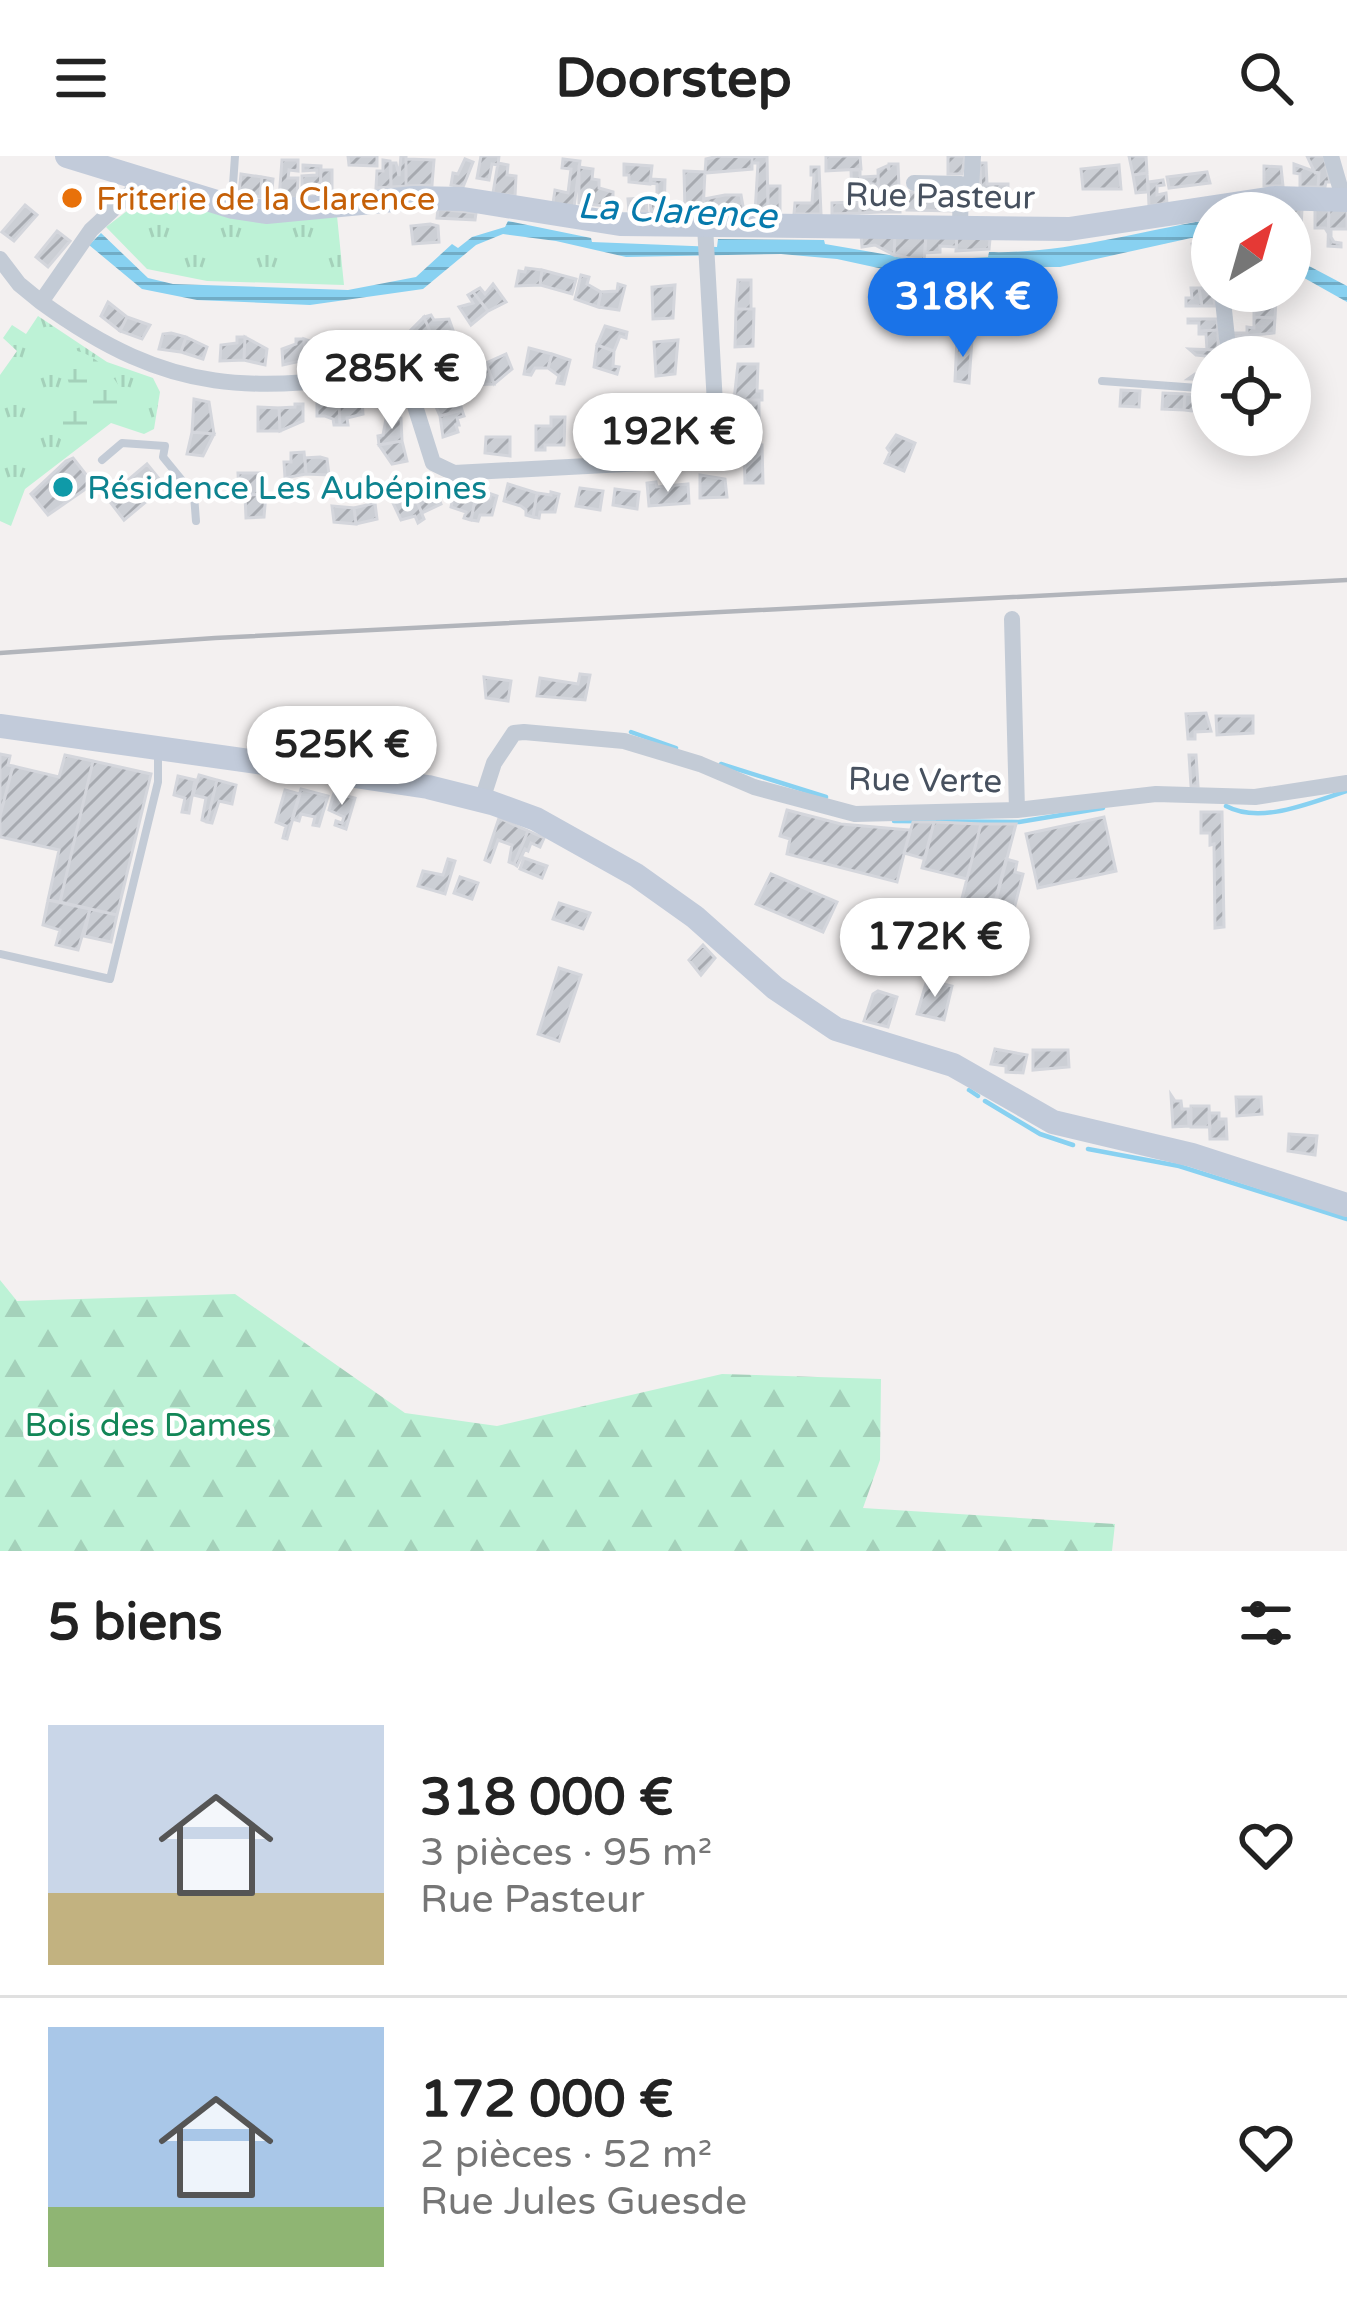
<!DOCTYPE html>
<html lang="fr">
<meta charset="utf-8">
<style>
body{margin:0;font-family:"Varela Round",sans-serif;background:#f6f6f6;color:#222;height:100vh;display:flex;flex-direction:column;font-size:45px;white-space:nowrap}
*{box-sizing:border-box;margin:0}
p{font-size:39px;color:#767676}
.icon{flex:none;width:66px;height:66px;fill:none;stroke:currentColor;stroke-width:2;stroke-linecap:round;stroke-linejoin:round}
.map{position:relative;height:1395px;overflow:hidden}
.details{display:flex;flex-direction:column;background:#fff;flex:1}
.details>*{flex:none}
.needle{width:78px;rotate:37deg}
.tools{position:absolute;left:1191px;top:36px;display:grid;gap:24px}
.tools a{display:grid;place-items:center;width:120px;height:120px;border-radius:50%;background:#fff;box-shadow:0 6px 30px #0003;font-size:60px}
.price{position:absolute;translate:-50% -102px;padding:0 27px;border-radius:42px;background:#fff;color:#222;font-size:39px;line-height:78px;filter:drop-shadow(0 3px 6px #0008)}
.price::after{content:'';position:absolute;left:50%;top:72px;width:36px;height:27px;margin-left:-18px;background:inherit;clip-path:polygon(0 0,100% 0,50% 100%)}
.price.current{background:#1a73e8;color:#fff}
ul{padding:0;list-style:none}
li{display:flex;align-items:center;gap:36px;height:300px;padding:0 48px}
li+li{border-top:3px solid #e0e0e0}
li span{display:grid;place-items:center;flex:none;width:336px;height:240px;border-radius:0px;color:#555}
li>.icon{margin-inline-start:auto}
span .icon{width:144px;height:144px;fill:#fffc;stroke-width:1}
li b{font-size:51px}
h2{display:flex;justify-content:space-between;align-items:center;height:144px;padding:0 48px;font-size:51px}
header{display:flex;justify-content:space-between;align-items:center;height:156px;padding:0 48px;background:#fff;font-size:54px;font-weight:800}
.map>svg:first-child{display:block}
</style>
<header><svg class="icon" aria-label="menu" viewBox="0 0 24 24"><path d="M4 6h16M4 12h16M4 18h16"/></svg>Doorstep<svg class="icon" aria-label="search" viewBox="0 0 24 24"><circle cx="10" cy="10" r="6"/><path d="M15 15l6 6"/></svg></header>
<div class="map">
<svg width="1347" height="1395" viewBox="0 0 1347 1395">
<defs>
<pattern id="grass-tufts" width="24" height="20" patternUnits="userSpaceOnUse" patternTransform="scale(3)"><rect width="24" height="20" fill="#bdf2d6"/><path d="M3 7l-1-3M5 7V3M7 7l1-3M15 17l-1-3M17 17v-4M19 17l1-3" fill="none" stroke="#a4d1ba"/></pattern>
<pattern id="forest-firs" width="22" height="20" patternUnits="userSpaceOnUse" patternTransform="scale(3)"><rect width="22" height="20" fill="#bdf2d6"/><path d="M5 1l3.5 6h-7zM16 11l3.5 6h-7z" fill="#a4d1ba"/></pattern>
<pattern id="wetland-marsh" width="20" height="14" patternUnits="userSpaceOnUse" patternTransform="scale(3)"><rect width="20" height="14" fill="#bdf2d6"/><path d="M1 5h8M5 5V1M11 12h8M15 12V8" fill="none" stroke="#a4d1ba"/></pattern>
<pattern id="water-rules" width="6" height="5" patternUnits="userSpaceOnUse" patternTransform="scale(3)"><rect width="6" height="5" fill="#88d1f1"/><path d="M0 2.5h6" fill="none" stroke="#71acc6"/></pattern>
<pattern id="building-hatch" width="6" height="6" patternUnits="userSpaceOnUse" patternTransform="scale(3)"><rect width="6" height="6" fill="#cccfd5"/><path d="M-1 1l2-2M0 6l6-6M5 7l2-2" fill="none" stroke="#a7aab0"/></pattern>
</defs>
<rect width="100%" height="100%" fill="#f3f0f0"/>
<path fill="url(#grass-tufts)" d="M148,39L226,59L337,60L344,129L207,125L147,113L106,71Z
M38,160L107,206L153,222L160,236L154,273L144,278L111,267L25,333L11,370L0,365V219L17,195L3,182L12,169L26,178Z"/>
<path fill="url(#forest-firs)" d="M0,1124L17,1145L235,1138L405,1257L497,1270L722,1218L881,1223L880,1304L863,1352L1115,1368L1112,1395H0Z"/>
<path fill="url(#wetland-marsh)" d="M68,194C93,194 113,217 124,239C116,262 92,284 67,288L51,276L72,239L62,202Z"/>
<path fill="url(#water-rules)" d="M1206,64L1212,67V83L1191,82L1060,111H1003L956,119L906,118L837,103L781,98L626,101L556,85L503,78L476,89L423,133L310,149L197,144L142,133L89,89L101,77L148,122L173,128L348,134L416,121L452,88L458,92L472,81L505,71L508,65L591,82L592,86L717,91L718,83L824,84L825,88L924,105L988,101L989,96C1060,98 1134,77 1206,64Z
M1290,100L1347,130V146L1290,114Z"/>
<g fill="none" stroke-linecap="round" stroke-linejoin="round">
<path stroke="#88d1f1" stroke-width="4.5" d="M631,576L676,592
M721,608L826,641
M1226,650C1261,669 1312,646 1347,635
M894,665L1019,666L1103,652
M969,934L978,940
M985,945L1040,978L1073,989
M1088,993L1179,1010L1347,1063"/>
</g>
<path fill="url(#building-hatch)" stroke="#d4d6dc" stroke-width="3" d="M348,0H377V10L349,9Z
M401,0H406V30L391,31V7H396L399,20Z
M481,0H499L498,9L492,8L489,24L477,22Z
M718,0L752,1V13L705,17L706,3Z
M767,0L768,57H755L758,7H752V1Z
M826,0H860L861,13L826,15Z
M948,0H965L962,18H948Z
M1129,0H1146L1147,17L1133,19Z
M1307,0H1324L1330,26H1326L1325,31H1318L1319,17H1315Z
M406,3L434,4L432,29L406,30Z
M465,3L473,6L463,31L451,29L453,17L458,18Z
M563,3L580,5L574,51L553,47L555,34L568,37L571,13L562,12Z
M282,4H298V15L289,14L288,22H298L297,42L279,43Z
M383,4L390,5L391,31L376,32L377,15H383Z
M498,7L508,9L507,19L516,20L515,40L493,37Z
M980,7H986L987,28H1008V41L981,42Z
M624,8L652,10L650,28L629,26V19H624Z
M889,8H898L900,56H879L878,14L887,10L889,14Z
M1294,8L1319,17L1318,31H1300V18L1294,17Z
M303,9L321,10L320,39L302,41V20L317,19V14L303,15Z
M1119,9L1121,33H1083L1081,13Z
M1264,10L1281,11L1283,30H1264Z
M579,11L593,13L592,23L599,24V32L613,36V51L579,47Z
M811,11H819L821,58H794L795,47H812L814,19H811Z
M321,14H332V39H320Z
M851,14H860V46H852Z
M684,15L705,16L703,55H685Z
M1207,16L1210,27L1169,32L1167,21Z
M1147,17L1148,36L1136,37L1133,19Z
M241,18L262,21L260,41L239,37Z
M878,20L879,56L860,57L859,44L870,40L873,28L863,26V21Z
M262,21L273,23L271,43L260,41Z
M651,23L665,24L664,55H651L650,42H657V28L651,27Z
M1163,24L1164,29L1157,30V39L1166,37L1167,47L1149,50L1148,26Z
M768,30H780V57H768Z
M907,36H943L944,40L956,41V55L907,54Z
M725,39H741L744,56L703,55L704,43Z
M646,42L647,55L629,56L628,43Z
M852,46H860V57L832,58V47Z
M25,49L37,59L14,85L2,76Z
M438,53L476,57L475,64L437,62Z
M1291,53H1302L1301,72H1296L1295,85H1290Z
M1315,53H1329L1328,77L1325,72H1315Z
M1329,53L1347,54V73H1331V81L1334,86L1341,87V91L1328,90Z
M430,68L438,70L439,86L413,88L411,70Z
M57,75L70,85L48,111L36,101Z
M895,78L894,99L875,89L862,91L861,79Z
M895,78H926L924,105L894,99Z
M926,78L957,80L956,91L940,90V96L925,97Z
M957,80L990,83L989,93L956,95Z
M1207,86L1210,107L1196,109L1192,88Z
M526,112L542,114L540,129L516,130L519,115L525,116Z
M542,114L576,123L572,138L540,129Z
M581,119L589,121L587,128L601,136L598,151L575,143Z
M738,124H751V153H736Z
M913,127L941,131L937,168L910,166Z
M493,128L506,146L488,155L473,136L480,132L485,138Z
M618,128L625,130L619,154L598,151L601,136L617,135Z
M675,129L673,162L653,163L652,131Z
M1191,132H1199L1202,150H1186V142H1192Z
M1199,132H1212L1215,150H1202Z
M473,136L488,155L471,169L459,151L473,147L468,139Z
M1227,137L1276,142L1275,162L1254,161V151L1247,150V146L1228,143Z
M108,146L127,161L120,175L101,160Z
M736,153H754L753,190L735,191Z
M431,159L434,164L449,163L454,177L433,183L424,161Z
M127,161L150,169L142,183L120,175Z
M424,161L433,183L413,193L408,177Z
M1254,161L1275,162L1274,177L1232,181L1231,177H1247V171L1254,172Z
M1188,163H1217L1218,174L1199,175V167H1188Z
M605,170L627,176L626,182L620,180L614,195L597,189Z
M1218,174V194H1207L1206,178H1199V175Z
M171,177L186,181L181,196L159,193L163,178Z
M377,177V183L394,185L396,200H372L369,179Z
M363,179H369L372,200L351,206L349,190L364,185Z
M186,181L207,191L203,203L181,196Z
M237,181H245L244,204L220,205L221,189L237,187Z
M245,181L267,193L265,209L244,204Z
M957,182L972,183L969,227L955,225Z
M296,183H304L305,204L283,209L282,193L296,188Z
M304,183L326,191L327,207L305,204Z
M678,184L675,218L656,220L654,186Z
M597,189L614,195L613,210L619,211L617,218L594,211Z
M529,192L552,198L548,212H535L531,219L524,218Z
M1189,193L1218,194V201H1212V224L1188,223L1195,218L1206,219V200L1196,199Z
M506,198L512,213L494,228L486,207Z
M552,198L570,204L564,228L557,227L559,220L548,212Z
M486,207L494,228L469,229L463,212Z
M738,208H758L757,235H762V244H734Z
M446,233L453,246L459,244L462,254L440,260L430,237Z
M1121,234L1140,235L1139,251L1120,250Z
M1163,237L1185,238L1184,254L1162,253Z
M1185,238L1212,240L1192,255L1184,254Z
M689,239V266L665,268V252L671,251V240Z
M362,242L363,258L347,262L348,269H340L339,247Z
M194,243L209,246L214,278L192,276Z
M325,244V247H339L340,269H334L333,263L325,260H317V245Z
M740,244H759V279H738Z
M295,248H303V265L280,275L279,252L295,251Z
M600,250L633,254L634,271L599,273Z
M258,251L279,252L280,275H258Z
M462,254L464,260L457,262L459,269H456L458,276L443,281L440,260Z
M551,261H565L564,289H545V294H536V270H551Z
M401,262L402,285L379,289L378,280L383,279L386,263Z
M192,276L214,278L203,300L187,298Z
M896,279L915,287L904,315L885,307L890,296L887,292Z
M486,281H510V300L485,297Z
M402,285L407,305L392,308L379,289Z
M744,289H762L763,327H745Z
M304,296L306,318L285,322L284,306H291V297Z
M320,301L327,303L329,319L306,318L305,302Z
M73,302L91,325L87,332L48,359L31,338L66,305Z
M147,308L165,330L124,364L107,342Z
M238,317H262L266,338L239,340Z
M700,319L725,323L727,341L700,342Z
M656,326L657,331L688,328L689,347L649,350L647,327Z
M508,328L537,337L533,361L526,359V354L521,350L504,345Z
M433,330L441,348L422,357L415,341Z
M455,332L476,339L471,364L464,362L466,356L451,351Z
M580,332L603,335L600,354L576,350Z
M615,333L639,336L637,353L613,349Z
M551,336L559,338L555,356H540L539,362L533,361L537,337L551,339Z
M266,338L264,361L246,362L245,339Z
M491,338L497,340L492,359H480L478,365L471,364L476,339L490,342Z
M415,341L424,363L418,367L415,360L401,364L393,347Z
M375,347L377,363L356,368L354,352Z
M332,350L354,352L356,368L334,366Z
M580,518L590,519L585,544L537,540L540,522L578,528Z
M484,521L511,525L508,545L486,542Z
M1206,557L1211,575L1195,576V583H1188L1186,558Z
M1216,560H1253V577L1217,579Z
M0,598L10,600L8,609L13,610L0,660Z
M65,599L93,605L60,746L48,744L59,694L0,681V660L13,610L59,621Z
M1189,599H1196L1198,630H1191Z
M93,605L151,618L117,759L60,746Z
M199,619L217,624L207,666L202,664L206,642L193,639Z
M178,620L195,624L189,657L182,656L185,642L174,639Z
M217,624L236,629L232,648L219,645L212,667L207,666Z
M301,633L328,640L319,670L313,669L315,661L301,658L299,665L292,663Z
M285,634L300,638L287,683L283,682L286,670L276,666Z
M334,637L355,642L346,673L335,669L336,665L342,667L344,661L329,654Z
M787,654L841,668L910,674L897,726L787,698L790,683L780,680Z
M1201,656H1222L1224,771L1215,772L1214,688L1210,689V677H1201Z
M1104,661L1116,715L1038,732L1026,678Z
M499,662L528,675L514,708L509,706L512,689L498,684L490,706L485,704Z
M913,666H934L925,703L904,697Z
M934,666L981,668L967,723L922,712Z
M981,668H1016L977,817L945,809Z
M528,675L544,682L540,691L531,687L528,695L525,693L517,710L514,708Z
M524,702L547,710L542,722L520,713Z
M448,703L455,705L445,738L418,730L423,715L443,719Z
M1006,703L1017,706L1015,716L1023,718L1012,761L1003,759L999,772L989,769Z
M771,718L837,746L823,776L756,748Z
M460,721L478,727L472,743L454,737Z
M48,744L90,753L78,794L56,789L60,774L43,769Z
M559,747L590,757L583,773L553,763Z
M90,753L117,759L111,786L84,780Z
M703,789L715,802L701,819L689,804Z
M559,812L581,819L559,885L538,878Z
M927,824L952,830L944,864L917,858Z
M878,835L897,841L888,871L864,865L873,838Z
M995,893L1027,899L1023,917L1006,916V910L991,908Z
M1033,894H1068L1069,911L1033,914Z
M1171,939L1175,945H1181L1182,953H1188L1189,970L1173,971Z
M1236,941H1261L1262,958L1237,960Z
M1191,950H1209L1210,971H1191Z
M1209,957H1219V963H1226L1227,983H1210Z
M1289,978L1317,980L1315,999L1288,995Z"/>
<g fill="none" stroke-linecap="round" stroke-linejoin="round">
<path stroke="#c3cbd6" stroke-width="8" d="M232,44L235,0
M1102,225L1212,233
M102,304L122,287L165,290L163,301L194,339L196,365
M0,798L110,823L158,626V595"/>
<path stroke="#c3cbd6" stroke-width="16" d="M1331,0L1340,31L1338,44
M914,27L961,28L960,70
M970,46L973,0
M0,103L19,128L41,146L91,74L137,31L138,22
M1222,135L1229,201
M41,146C173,242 251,236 404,215L433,307L454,317L681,305C702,296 710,288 716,266L705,70
M1012,463L1017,654
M482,644L494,607L514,577L524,576L624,585L700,608L754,631L855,658L1017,654L1156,638L1255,641L1347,627"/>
<path stroke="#c2cbda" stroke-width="24" d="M67,0L233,51L266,56L414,42L463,43L620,68L1069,73L1275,42L1347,44
M0,570L336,617L428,631L492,647L536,663L636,719L695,761L775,832L836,873L953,909L1053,966L1192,999L1347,1049"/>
<path stroke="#b2b5bb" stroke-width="4.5" d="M0,497L215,482L1347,424"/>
</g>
<circle fill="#e8710a" stroke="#fff" stroke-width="4.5" cx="72" cy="42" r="12"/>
<circle fill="#0f9aa8" stroke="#fff" stroke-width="4.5" cx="63" cy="331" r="12"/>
<g text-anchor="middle" stroke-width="9" stroke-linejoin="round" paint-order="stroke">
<g font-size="33" fill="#47515f" stroke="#fff">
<text transform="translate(940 39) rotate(1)" y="12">Rue Pasteur</text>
<text transform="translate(925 623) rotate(1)" y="12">Rue Verte</text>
</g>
<g font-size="33" fill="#c56008" stroke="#fff" text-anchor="start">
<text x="96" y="54">Friterie de la Clarence</text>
</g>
<g font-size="33" fill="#0d838f" stroke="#fff" text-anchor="start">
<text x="87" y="343">Résidence Les Aubépines</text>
</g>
<g font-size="33" fill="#128657" stroke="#fff">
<text x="148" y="1280">Bois des Dames</text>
</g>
<g font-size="36" font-style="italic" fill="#067aac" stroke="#fff">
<text transform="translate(677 54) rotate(3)" y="13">La Clarence</text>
</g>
</g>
</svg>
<div class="tools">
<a><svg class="needle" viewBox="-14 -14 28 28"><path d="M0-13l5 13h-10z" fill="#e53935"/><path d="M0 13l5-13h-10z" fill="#767676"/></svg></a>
<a><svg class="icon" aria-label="locate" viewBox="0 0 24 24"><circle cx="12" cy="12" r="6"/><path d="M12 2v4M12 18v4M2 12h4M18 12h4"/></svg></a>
</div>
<b class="price current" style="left:963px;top:204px">318K €</b>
<b class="price" style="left:392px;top:276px">285K €</b>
<b class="price" style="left:668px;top:339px">192K €</b>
<b class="price" style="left:342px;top:652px">525K €</b>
<b class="price" style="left:935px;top:844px">172K €</b>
</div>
<section class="details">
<h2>5 biens<svg class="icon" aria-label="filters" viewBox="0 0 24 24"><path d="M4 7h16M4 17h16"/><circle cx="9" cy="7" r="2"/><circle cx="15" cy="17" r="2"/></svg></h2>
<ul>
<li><span style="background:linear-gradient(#c9d6e8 70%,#c2b280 0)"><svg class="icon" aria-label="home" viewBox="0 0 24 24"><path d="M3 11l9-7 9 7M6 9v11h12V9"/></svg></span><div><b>318 000 €</b><p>3 pièces · 95 m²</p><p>Rue Pasteur</p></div><svg class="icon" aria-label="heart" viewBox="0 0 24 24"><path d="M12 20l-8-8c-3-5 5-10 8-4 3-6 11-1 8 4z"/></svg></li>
<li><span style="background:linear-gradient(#a9c7e8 75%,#8fb573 0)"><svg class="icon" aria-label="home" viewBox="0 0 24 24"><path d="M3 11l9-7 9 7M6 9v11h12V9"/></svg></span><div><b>172 000 €</b><p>2 pièces · 52 m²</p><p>Rue Jules Guesde</p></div><svg class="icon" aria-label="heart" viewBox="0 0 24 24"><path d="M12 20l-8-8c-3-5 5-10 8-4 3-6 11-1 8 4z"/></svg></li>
</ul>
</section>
